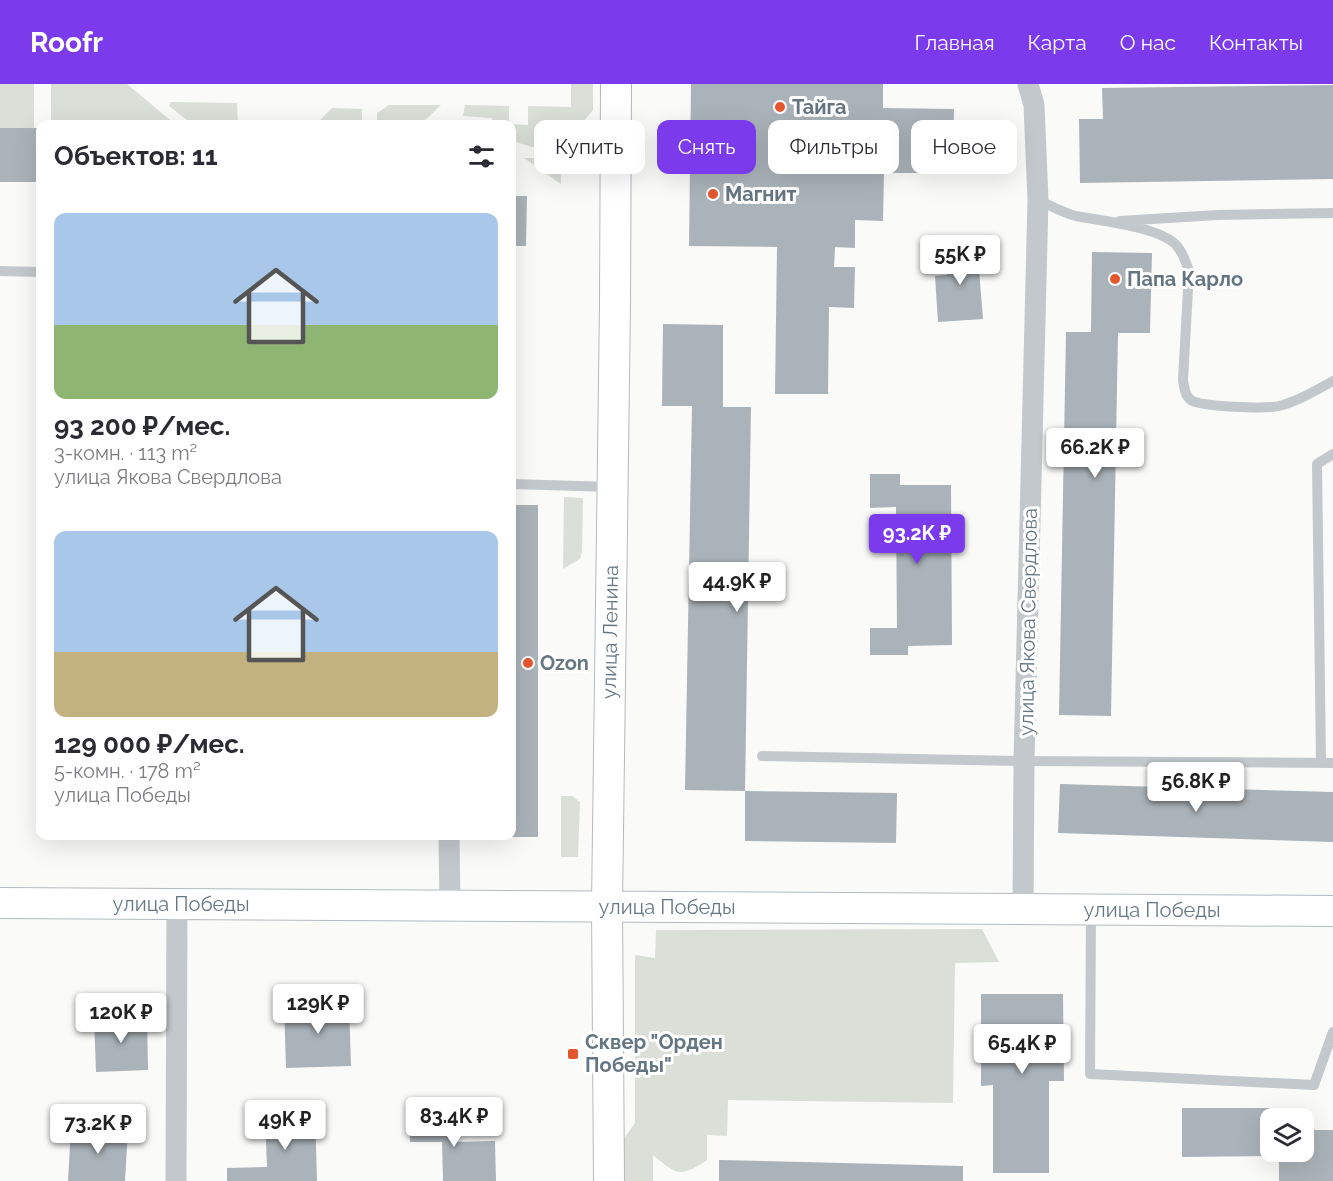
<!DOCTYPE html>
<html lang="ru">
<meta charset="utf-8">
<style>
body{margin:0;font-family:Raleway,sans-serif;background:#f2f2f3;color:#2b2b33;height:100vh;display:flex;flex-direction:column;font-size:22px;white-space:nowrap}
*{box-sizing:border-box;margin:0}
p{font-size:20px;color:#7c7c81}
.icon{flex:none;width:33px;height:33px;fill:none;stroke:currentColor;stroke-width:2;stroke-linecap:round;stroke-linejoin:round}
.map{position:relative;flex:1;overflow:hidden}
.panel{position:absolute;left:36px;top:36px;width:480px;height:720px;display:flex;flex-direction:column;background:#fff;border-radius:12px;box-shadow:0 6px 24px #0002}
.panel>*{flex:none}
.top-card{position:absolute;left:534px;top:36px;width:570px;height:54px;display:flex;gap:12px}
.tools{position:absolute;left:1260px;top:1024px;display:grid;gap:12px}
.tools a{display:grid;place-items:center;width:54px;height:54px;border-radius:12px;background:#fff;box-shadow:0 6px 24px #0002;font-size:30px}
.price{position:absolute;translate:-50% -51px;padding:0 14px;border-radius:6px;background:#fff;color:#222;font-size:20px;line-height:39px;filter:drop-shadow(0 2px 3px #0008)}
.price::after{content:'';position:absolute;left:50%;top:36px;width:18px;height:14px;margin-left:-9px;background:inherit;clip-path:polygon(0 0,100% 0,50% 100%)}
.price.on{background:#7c3aed;color:#fff}
ul{padding:0;list-style:none}
li{display:grid;align-content:center;gap:12px;height:318px;padding:0 18px}
li span{display:grid;place-items:center;height:186px;border-radius:12px;color:#555}
li>.icon{margin-inline-start:auto}
span .icon{width:108px;height:108px;fill:#fffc;stroke-width:1}
li b{font-size:26px}
h2{display:flex;justify-content:space-between;align-items:center;height:72px;padding:0 18px;font-size:26px}
.tag{padding:0 21px;border-radius:12px;background:#fff;box-shadow:0 6px 24px #0002;font-size:21px;line-height:54px}
.tag.on{background:#7c3aed;color:#fff}
header{display:flex;align-items:center;gap:36px;box-sizing:border-box;height:84px;padding:0 30px;background:#7c3aed;color:#fff}
header strong{font-size:28px}
nav{display:flex;gap:33px;margin-inline-start:auto;font-size:21px}
.map>svg:first-child{display:block}
</style>
<header>
<strong>Roofr</strong>
<nav><a>Главная</a><a>Карта</a><a>О нас</a><a>Контакты</a></nav>
</header>
<div class="map">
<svg width="1333" height="1097" viewBox="0 0 1333 1097">
<rect width="100%" height="100%" fill="#fafaf8"/>
<path fill="#dadfd7" d="M0,0H34V44H0Z
M51,0H127L175,40H51Z
M571,0H593V26L571,52L553,61L532,63L512,57V40H493L492,34L463,32L465,21L509,22V40L528,41V22L571,23Z
M171,18L237,19L238,40H192L169,22Z
M389,21H441L421,40H377V29Z
M332,24L362,25V40H316Z
M524,74L561,75V100Z
M564,413L583,414L582,468L580,475L563,485Z
M561,712H572L580,718L578,773H561Z
M982,845L999,878L955,879L953,1019L728,1016L727,1052L707,1051V1076C680,1094 677,1091 653,1071V1097H620V1060L635,1039V871L655,874L656,846Z"/>
<path fill="#aab3b9" d="M691,0H883V24L954,25L953,89H884L883,137L855,136V164L835,163L834,183H855L854,224L829,223L828,310H775L777,163L689,162Z
M1333,1V95L1080,99L1079,35H1103L1102,4Z
M0,44H40V160H37V98H0Z
M512,112H527L526,162H512Z
M977,161L983,235L938,238L935,192L947,191L944,163Z
M1092,168L1152,169L1150,249H1118L1111,632L1059,631L1066,248H1091Z
M512,188H516L515,368H512Z
M663,240L723,241V323H751L745,707L897,709L896,759L745,757V707L685,706L692,322H662Z
M870,390H900V401H951L952,561L908,562V571H870V544H897L896,423L870,424Z
M512,421H538V753H512Z
M1060,700L1333,708V758L1058,749Z
M144,752H278V754L144,755Z
M981,910H1063L1064,997H1049V1089H993V1001L981,1002Z
M349,917L351,982L286,984L284,919Z
M147,932L148,986L96,988L94,933Z
M1182,1024H1279V1035H1270V1068H1304V1046H1333V1097H1279V1072L1182,1073Z
M452,1026L453,1058L495,1057L496,1097H443L442,1058H410L409,1027Z
M315,1029L317,1097H227V1084L267,1083L265,1030Z
M71,1043L128,1046L125,1097H68Z
M719,1076L963,1082V1097H719Z"/>
<g fill="none" stroke-linecap="round" stroke-linejoin="round">
<g stroke="#b3babf" stroke-width="32">
<path id="secondary" d="M0,819L1333,827
M609,1097L607,822L615,220L616,0"/>
</g>
<path stroke="#c3c8cc" stroke-width="10" d="M1038,116C1050,121 1063,129 1076,132C1101,137 1161,143 1177,162C1183,169 1186,178 1189,187L1183,296C1184,303 1185,312 1191,316C1200,323 1267,325 1279,322C1298,317 1315,307 1333,297
M1120,137L1217,131L1333,129
M0,187L40,188
M512,400L612,403
M762,672L1024,677L1333,679
M1321,679L1317,380L1333,370
M1091,828L1090,990L1314,1001L1333,948"/>
<path stroke="#c3c8cc" stroke-width="21" d="M449,752L450,821
M1023,825L1024,677L1038,116L1034,21L1028,0
M176,1097L177,820"/>
<use href="#secondary" stroke="#fff" stroke-width="30"/>
</g>
<g fill="#e4572e" stroke="#fff" stroke-width="2">
<circle cx="780" cy="23" r="6"/>
<circle cx="713" cy="110" r="6"/>
<circle cx="1115" cy="195" r="6"/>
<circle cx="528" cy="579" r="6"/>
<rect x="567" y="964" width="12" height="12" rx="3"/>
</g>
<g text-anchor="middle" stroke-width="6" stroke-linejoin="round" paint-order="stroke">
<g font-size="20" font-weight="bold" fill="#657683" stroke="#fff" text-anchor="start">
<text x="792" y="30">Тайга</text>
<text x="725" y="117">Магнит</text>
<text x="1127" y="202">Папа Карло</text>
<text x="540" y="586">Ozon</text>
<text x="585" y="965">Сквер "Орден<tspan x="585" dy="23">Победы"</tspan></text>
</g>
<g font-size="20" fill="#657683" stroke="#fff">
<text transform="translate(1028 538) rotate(-89)" y="7">улица Якова Свердлова</text>
<text transform="translate(610 548) rotate(-89)" y="7">улица Ленина</text>
<text x="181" y="827">улица Победы</text>
<text x="667" y="830">улица Победы</text>
<text x="1152" y="833">улица Победы</text>
</g>
</g>
</svg>
<div class="tools">
<a><svg class="icon" aria-label="layers" viewBox="0 0 24 24"><path d="M12 4l9 5-9 5-9-5zM3 14l9 5 9-5"/></svg></a>
</div>
<b class="price" style="left:960px;top:202px">55K ₽</b>
<b class="price" style="left:1095px;top:395px">66.2K ₽</b>
<b class="price on" style="left:917px;top:481px">93.2K ₽</b>
<b class="price" style="left:737px;top:529px">44.9K ₽</b>
<b class="price" style="left:1196px;top:729px">56.8K ₽</b>
<b class="price" style="left:318px;top:951px">129K ₽</b>
<b class="price" style="left:121px;top:960px">120K ₽</b>
<b class="price" style="left:1022px;top:991px">65.4K ₽</b>
<b class="price" style="left:454px;top:1064px">83.4K ₽</b>
<b class="price" style="left:285px;top:1067px">49K ₽</b>
<b class="price" style="left:98px;top:1071px">73.2K ₽</b>
<div class="top-card">
<a class="tag">Купить</a>
<a class="tag on">Снять</a>
<a class="tag">Фильтры</a>
<a class="tag">Новое</a>
</div>
<section class="panel">
<h2>Объектов: 11<svg class="icon" aria-label="filters" viewBox="0 0 24 24"><path d="M4 7h16M4 17h16"/><circle cx="9" cy="7" r="2"/><circle cx="15" cy="17" r="2"/></svg></h2>
<ul>
<li><span style="background:linear-gradient(#a9c7e8 60%,#8fb573 0)"><svg class="icon" aria-label="home" viewBox="0 0 24 24"><path d="M3 11l9-7 9 7M6 9v11h12V9"/></svg></span><div><b>93 200 ₽/мес.</b><p>3-комн. · 113 m²</p><p>улица Якова Свердлова</p></div></li>
<li><span style="background:linear-gradient(#a9c7e8 65%,#c2b280 0)"><svg class="icon" aria-label="home" viewBox="0 0 24 24"><path d="M3 11l9-7 9 7M6 9v11h12V9"/></svg></span><div><b>129 000 ₽/мес.</b><p>5-комн. · 178 m²</p><p>улица Победы</p></div></li>
</ul>
</section>
</div>
